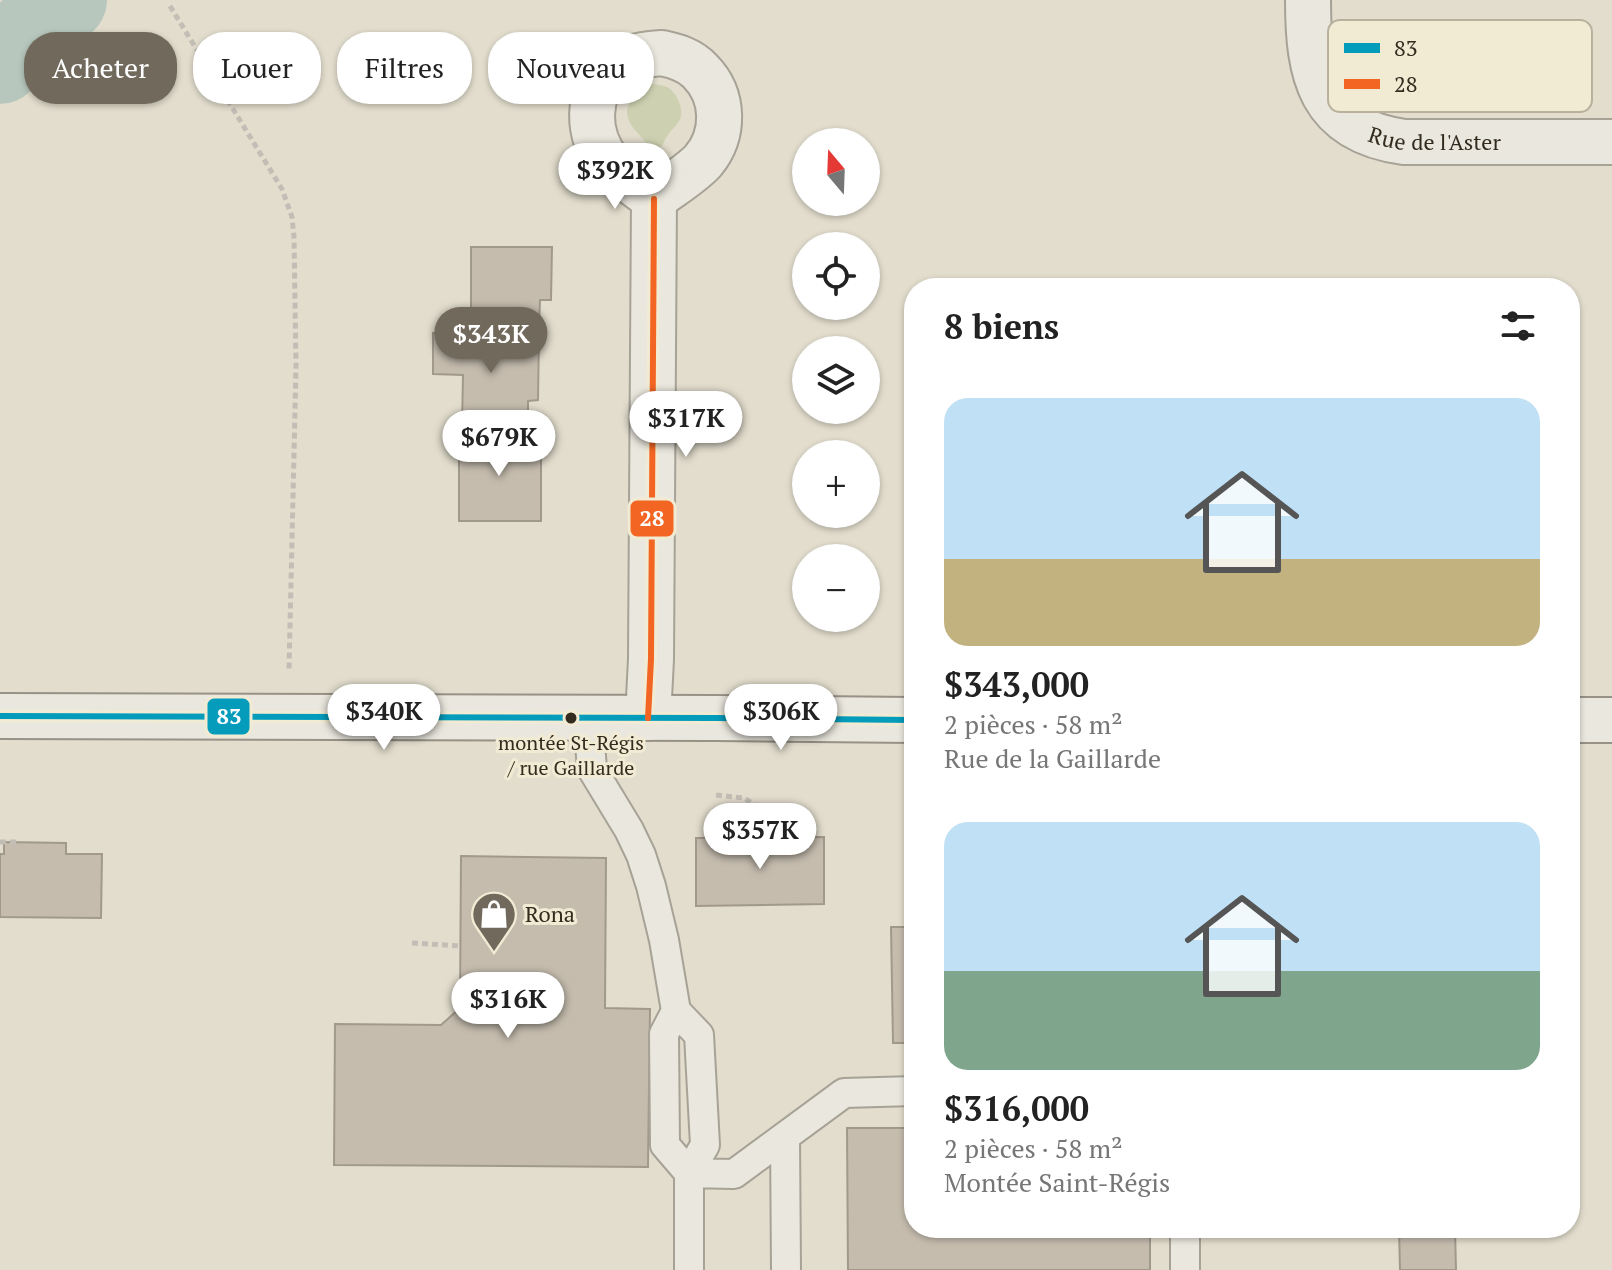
<!DOCTYPE html>
<html lang="fr">
<meta charset="utf-8">
<style>
body{margin:0;font-family:"PT Serif",serif;background:#f2f2f2;color:#222;height:100vh;display:flex;flex-direction:column;font-size:30px;white-space:nowrap}
*{box-sizing:border-box;margin:0}
p{font-size:26px;color:#767676}
.icon{flex:none;width:44px;height:44px;fill:none;stroke:currentColor;stroke-width:2;stroke-linecap:round;stroke-linejoin:round}
.map{position:relative;flex:1;overflow:hidden}
.panel{position:absolute;left:904px;top:278px;width:676px;height:960px;display:flex;flex-direction:column;background:#fff;border-radius:32px;box-shadow:0 2px 6px #0004}
.panel>*{flex:none}
.top-card{position:absolute;left:24px;top:32px;width:760px;height:72px;display:flex;gap:16px}
.needle{width:52px;rotate:341deg}
.buttons{position:absolute;left:792px;top:128px;display:grid;gap:16px}
.buttons a{display:grid;place-items:center;width:88px;height:88px;border-radius:50%;background:#fff;box-shadow:0 2px 6px #0004;font-size:40px}
.price{position:absolute;translate:-50% -68px;padding:0 18px;border-radius:28px;background:#fff;color:#222;font-size:26px;line-height:52px;filter:drop-shadow(0 2px 4px #0008)}
.price::after{content:'';position:absolute;left:50%;top:48px;width:24px;height:18px;margin-left:-12px;background:inherit;clip-path:polygon(0 0,100% 0,50% 100%)}
.price.active{background:#71695c;color:#fff}
ul{padding:0;list-style:none}
li{display:grid;align-content:center;gap:16px;height:424px;padding:0 40px}
li span{display:grid;place-items:center;height:248px;border-radius:24px;color:#555}
li>.icon{margin-inline-start:auto}
span .icon{width:144px;height:144px;fill:#fffc;stroke-width:1}
li b{font-size:34px}
h2{display:flex;justify-content:space-between;align-items:center;height:96px;padding:0 40px;font-size:34px}
.tag{padding:0 28px;border-radius:32px;background:#fff;box-shadow:0 2px 6px #0004;font-size:28px;line-height:72px}
.tag.active{background:#71695c;color:#fff}
.map>svg:first-child{display:block}
</style>
<div class="map">
<svg width="1612" height="1270" viewBox="0 0 1612 1270">
<rect width="100%" height="100%" fill="#e2ddcd"/>
<path fill="#ced1b1" d="M653,84C658,85 663,85 667,87C676,92 683,106 681,116C679,125 670,130 666,138C662,146 662,148 653,151C647,143 641,137 635,130C617,109 633,92 653,84Z"/>
<g fill="none" stroke-linecap="round" stroke-linejoin="round">
<path stroke="#b8c7be" stroke-width="84" d="M0,62L44,18L65,0"/>
</g>
<path fill="#c5bcae" stroke="#a2998d" stroke-width="2" d="M471,247H552L551,300H540L539,325H471Z
M433,333L539,334L538,400L528,401V427L462,426L463,375L433,374Z
M459,432L529,433V452H541V521H459Z
M824,837V904L696,906V838Z
M4,842L66,843V854H102L101,918L0,917V854H4Z
M461,856L606,858L605,1008L650,1009L648,1167L334,1165L335,1024L441,1025L460,1008Z
M891,927H914V1043H893Z
M847,1128H914V1228H1150V1270H848Z
M1399,1228H1455L1456,1270H1400Z"/>
<g fill="none" stroke-linecap="round" stroke-linejoin="round">
<g stroke="#a7a296" stroke-width="32">
<path id="lane" d="M588,718L592,769L629,830L641,855L651,886L664,940L676,1011L699,1035L705,1145L689,1173L665,1145L664,1034L676,1011
M785,1137L786,1270
M1185,1228V1270
M689,1270V1173L734,1174L844,1093L914,1091"/>
</g>
<g stroke="#a7a296" stroke-width="48">
<g id="street">
<path id="s1" d="M1308,0C1308,75 1319,130 1404,142H1612"/>
<path d="M662,53C676,56 690,60 700,71C725,96 725,135 703,161C690,175 669,187 654,199C637,185 613,171 602,153C584,122 590,77 625,60C637,55 649,54 662,53Z"/>
<path d="M648,718L651,659L654,199"/>
</g>
</g>
<g stroke="#979186" stroke-width="48">
<path id="secondary" d="M0,716L715,718L914,720
M1570,720H1612"/>
</g>
<path stroke="#c2beb5" stroke-width="5" stroke-dasharray="6 4" stroke-linecap="butt" d="M170,6L282,189L292,217L294,237L296,366L289,670
M716,795L744,798L771,815L779,837
M0,842H19
M412,943L461,946"/>
<use href="#lane" stroke="#eae7de" stroke-width="28"/>
<use href="#street" stroke="#eae7de" stroke-width="44"/>
<use href="#secondary" stroke="#eae7de" stroke-width="44"/>
<g stroke="#f2ebd4" stroke-width="12">
<path id="bus-1" d="M0,716L715,718L914,720"/>
</g>
<g stroke="#f2ebd4" stroke-width="12">
<path id="bus-2" d="M648,718L651,659L654,199"/>
</g>
<use href="#bus-1" stroke="#059cbc" stroke-width="6"/>
<use href="#bus-2" stroke="#f26522" stroke-width="6"/>
</g>
<defs>
<g id="shop-pin" transform="scale(2.3)"><path d="M0 17L-7.5 6A9.5 9.5 0 1 1 7.5 6Z" fill="#71695c" stroke="#f2ebd4"/><path d="M-5-2.5h2.3a2.7 3.5 0 0 1 5.4 0H5L5.5 6h-11ZM-1.5-2.5h3a1.5 2.3 0 0 0-3 0Z" fill="#fff"/></g>
</defs>
<g fill-rule="evenodd">
<use href="#shop-pin" x="494" y="914"/>
</g>
<circle fill="#342b1f" stroke="#f2ebd4" stroke-width="3" cx="571" cy="718" r="7"/>
<g text-anchor="middle" stroke-width="6" stroke-linejoin="round" paint-order="stroke">
<g font-size="20" fill="#342b1f" stroke="#f2ebd4">
<text x="571" y="750">montée St-Régis<tspan x="571" dy="25">/ rue Gaillarde</tspan></text>
</g>
<g font-size="22" fill="#342b1f" stroke="#f2ebd4">
<text dy="8" stroke="none"><textPath href="#s1" startOffset="224">Rue de l'Aster</textPath></text>
</g>
<g font-size="22" fill="#342b1f" stroke="#f2ebd4" text-anchor="start">
<text x="525" y="922">Rona</text>
</g>
</g>
<rect x="1328" y="20" width="264" height="92" rx="12" fill="#f2ebd4" stroke="#b9b19e" stroke-width="2"/>
<rect x="1344" y="43" width="36" height="10" fill="#059cbc"/>
<rect x="1344" y="79" width="36" height="10" fill="#f26522"/>
<g font-size="22" fill="#342b1f">
<text x="1394" y="56">83</text>
<text x="1394" y="92">28</text>
</g>
<g stroke="#f2ebd4" stroke-width="3">
<rect x="629" y="499" width="46" height="39" rx="8" fill="#f26522"/>
<rect x="206" y="697" width="45" height="39" rx="8" fill="#059cbc"/>
</g>
<g font-size="22" text-anchor="middle" font-weight="bold" fill="#fff">
<text x="652" y="526">28</text>
<text x="229" y="724">83</text>
</g>
</svg>
<div class="buttons">
<a><svg class="needle" viewBox="-14 -14 28 28"><path d="M0-13l5 13h-10z" fill="#e53935"/><path d="M0 13l5-13h-10z" fill="#767676"/></svg></a>
<a><svg class="icon" aria-label="locate" viewBox="0 0 24 24"><circle cx="12" cy="12" r="6"/><path d="M12 2v4M12 18v4M2 12h4M18 12h4"/></svg></a>
<a><svg class="icon" aria-label="layers" viewBox="0 0 24 24"><path d="M12 4l9 5-9 5-9-5zM3 14l9 5 9-5"/></svg></a>
<a>+</a>
<a>−</a>
</div>
<b class="price" style="left:615px;top:211px">$392K</b>
<b class="price active" style="left:491px;top:375px">$343K</b>
<b class="price" style="left:686px;top:459px">$317K</b>
<b class="price" style="left:499px;top:478px">$679K</b>
<b class="price" style="left:384px;top:752px">$340K</b>
<b class="price" style="left:781px;top:752px">$306K</b>
<b class="price" style="left:760px;top:871px">$357K</b>
<b class="price" style="left:508px;top:1040px">$316K</b>
<div class="top-card">
<a class="tag active">Acheter</a>
<a class="tag">Louer</a>
<a class="tag">Filtres</a>
<a class="tag">Nouveau</a>
</div>
<section class="panel">
<h2>8 biens<svg class="icon" aria-label="filters" viewBox="0 0 24 24"><path d="M4 7h16M4 17h16"/><circle cx="9" cy="7" r="2"/><circle cx="15" cy="17" r="2"/></svg></h2>
<ul>
<li><span style="background:linear-gradient(#bfe0f5 65%,#c2b280 0)"><svg class="icon" aria-label="home" viewBox="0 0 24 24"><path d="M3 11l9-7 9 7M6 9v11h12V9"/></svg></span><div><b>$343,000</b><p>2 pièces · 58 m²</p><p>Rue de la Gaillarde</p></div></li>
<li><span style="background:linear-gradient(#bfe0f5 60%,#7fa58c 0)"><svg class="icon" aria-label="home" viewBox="0 0 24 24"><path d="M3 11l9-7 9 7M6 9v11h12V9"/></svg></span><div><b>$316,000</b><p>2 pièces · 58 m²</p><p>Montée Saint-Régis</p></div></li>
</ul>
</section>
</div>
